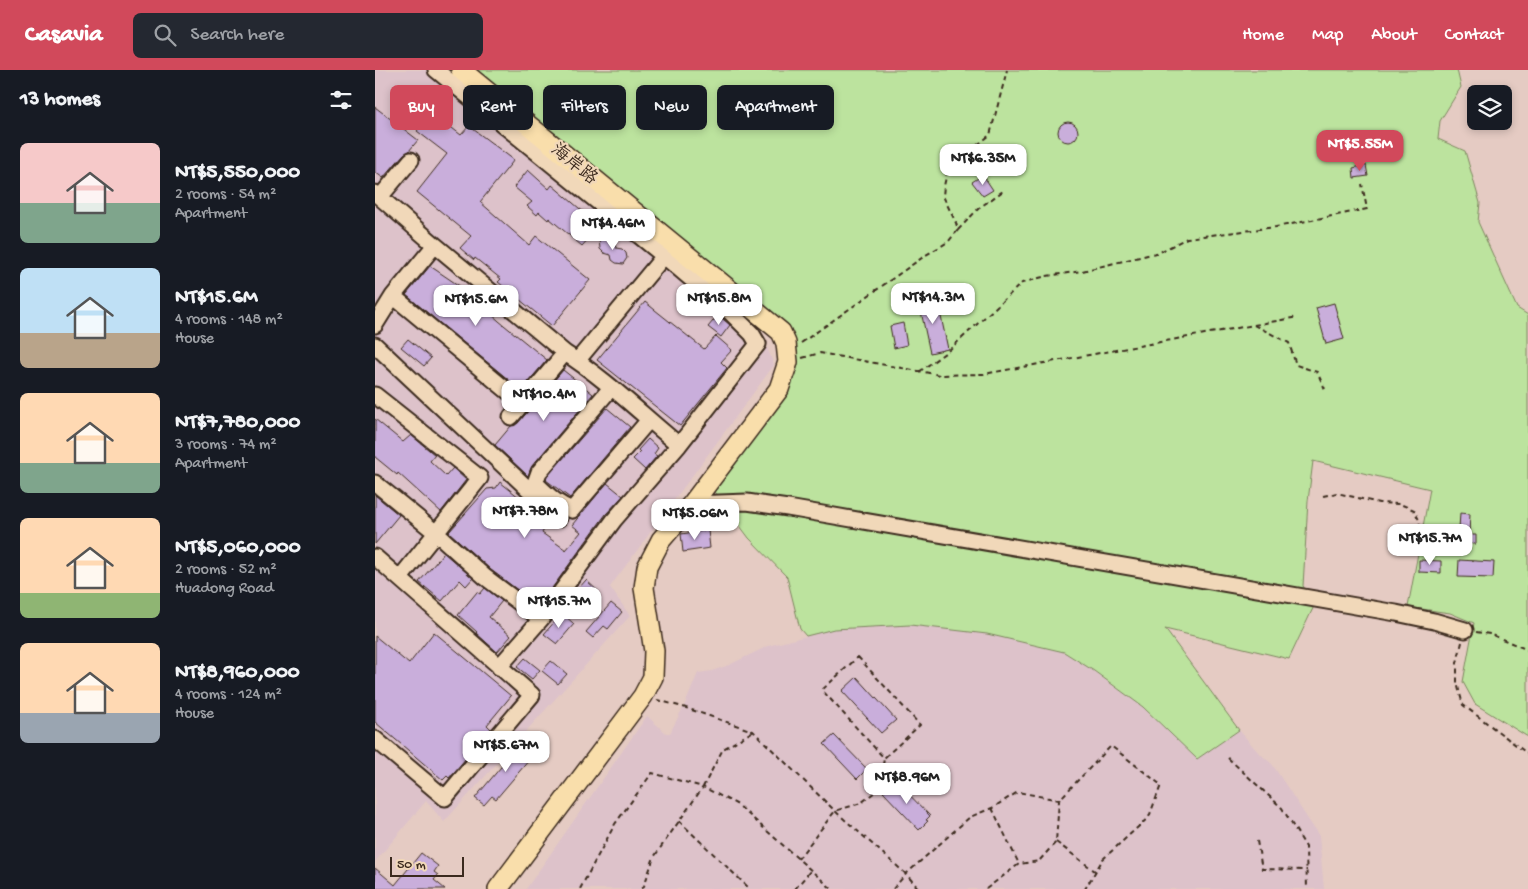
<!DOCTYPE html>
<meta charset="utf-8">
<style>
body{margin:0;font-family:"Gochi Hand","LXGW WenKai TC",sans-serif;background:#242831;color:#f1f3f6;height:100vh;display:flex;flex-direction:column;font-size:19px;white-space:nowrap}
*{box-sizing:border-box;margin:0}
p{font-size:16px;color:#9ea1a6}
.icon{flex:none;width:28px;height:28px;fill:none;stroke:currentColor;stroke-width:2;stroke-linecap:round;stroke-linejoin:round}
.map{position:relative;flex:1;overflow:hidden}
.details{display:flex;flex-direction:column;background:#171b24;width:375px}
.details>*{flex:none}
.banner{position:absolute;left:15px;top:15px;width:475px;height:45px;display:flex;gap:10px}
.tools{position:absolute;left:1092px;top:15px;display:grid;gap:10px}
.tools a{display:grid;place-items:center;width:45px;height:45px;border-radius:8px;background:#171b24;box-shadow:0 2px 8px #0003;font-size:25px}
.scale{position:absolute;left:15px;bottom:12px;width:74px;box-sizing:border-box;padding-left:5px;border:2px solid #3b2a1e;border-top:0;font-size:14px;line-height:18px;white-space:nowrap;color:#3b2a1e;-webkit-text-stroke:4px #f1d8b9;paint-order:stroke}
.price{position:absolute;translate:-50% -42px;padding:0 11px;border-radius:10px;background:#fff;color:#222;font-size:16px;line-height:32px;filter:drop-shadow(0 1px 2px #0008)}
.price::after{content:'';position:absolute;left:50%;top:30px;width:15px;height:11px;margin-left:-8px;background:inherit;clip-path:polygon(0 0,100% 0,50% 100%)}
.price.on{background:#d1495b;color:#fff}
ul{padding:0;list-style:none}
li{display:flex;align-items:center;gap:15px;height:125px;padding:0 20px}
li span{display:grid;place-items:center;flex:none;width:140px;height:100px;border-radius:8px;color:#555}
li>.icon{margin-inline-start:auto}
span .icon{width:60px;height:60px;fill:#fffc;stroke-width:1}
li b{font-size:21px}
h2{display:flex;justify-content:space-between;align-items:center;height:60px;padding:0 20px;font-size:21px}
.chip{padding:0 18px;border-radius:8px;background:#171b24;box-shadow:0 2px 8px #0003;font-size:18px;line-height:45px}
.chip.on{background:#d1495b;color:#fff}
header{display:flex;align-items:center;gap:30px;box-sizing:border-box;height:70px;padding:0 25px;background:#d1495b;color:#fff}
header strong{font-size:24px}
nav{display:flex;gap:28px;margin-inline-start:auto;font-size:18px}
.search{width:350px;height:45px;background:#242831;display:flex;align-items:center;gap:12px;box-sizing:border-box;padding:0 18px;border-radius:8px;color:#9ea1a6;font-size:19px}
main{display:flex;flex:1;min-height:0}
.map>svg:first-child{display:block}
</style>
<header>
<strong>Casavia</strong>
<div class="search"><svg class="icon" aria-label="search" viewBox="0 0 24 24"><circle cx="10" cy="10" r="6"/><path d="M15 15l6 6"/></svg>Search here</div>
<nav><a>Home</a><a>Map</a><a>About</a><a>Contact</a></nav>
</header>
<main>
<section class="details">
<h2>13 homes<svg class="icon" aria-label="filters" viewBox="0 0 24 24"><path d="M4 7h16M4 17h16"/><circle cx="9" cy="7" r="2"/><circle cx="15" cy="17" r="2"/></svg></h2>
<ul>
<li><span style="background:linear-gradient(#f6c9c9 60%,#7fa58c 0)"><svg class="icon" aria-label="home" viewBox="0 0 24 24"><path d="M3 11l9-7 9 7M6 9v11h12V9"/></svg></span><div><b>NT$5,550,000</b><p>2 rooms · 54 m²</p><p>Apartment</p></div></li>
<li><span style="background:linear-gradient(#bfe0f5 65%,#b9a48a 0)"><svg class="icon" aria-label="home" viewBox="0 0 24 24"><path d="M3 11l9-7 9 7M6 9v11h12V9"/></svg></span><div><b>NT$15.6M</b><p>4 rooms · 148 m²</p><p>House</p></div></li>
<li><span style="background:linear-gradient(#ffd9b3 70%,#7fa58c 0)"><svg class="icon" aria-label="home" viewBox="0 0 24 24"><path d="M3 11l9-7 9 7M6 9v11h12V9"/></svg></span><div><b>NT$7,780,000</b><p>3 rooms · 74 m²</p><p>Apartment</p></div></li>
<li><span style="background:linear-gradient(#ffd9b3 75%,#8fb573 0)"><svg class="icon" aria-label="home" viewBox="0 0 24 24"><path d="M3 11l9-7 9 7M6 9v11h12V9"/></svg></span><div><b>NT$5,060,000</b><p>2 rooms · 52 m²</p><p>Huadong Road</p></div></li>
<li><span style="background:linear-gradient(#ffd9b3 70%,#9aa5b1 0)"><svg class="icon" aria-label="home" viewBox="0 0 24 24"><path d="M3 11l9-7 9 7M6 9v11h12V9"/></svg></span><div><b>NT$8,960,000</b><p>4 rooms · 124 m²</p><p>House</p></div></li>
</ul>
</section>
<div class="map">
<svg width="1153" height="819" viewBox="0 0 1153 819">
<rect width="100%" height="100%" fill="#e5cbc3"/>
<filter id="ink" filterUnits="userSpaceOnUse"><feTurbulence type="fractalNoise" baseFrequency=".02" numOctaves="2"/><feDisplacementMap in="SourceGraphic" scale="10" xChannelSelector="R" yChannelSelector="G"/><feConvolveMatrix kernelMatrix="1 2 1 2 8 2 1 2 1" color-interpolation-filters="sRGB"/></filter>
<g filter="url(#ink)">
<path fill="#ddc2ca" d="M0,0H70L382,253L399,295L235,517L255,546L69,752L51,731L0,792Z
M535,555L612,564L689,582L719,601L768,637L822,689L864,660L883,682L897,694L944,766L949,819H151L272,646L291,663H295L311,632L323,603L337,601L354,595L393,576L459,559Z"/>
<path fill="#bce39e" stroke="#7c865e" d="M97,0H1082L1086,17L1065,51L1063,69L1090,81L1105,133L1103,152L1142,238L1153,245V667L1100,634L1088,612L1099,553L1075,543L1033,537L1055,419L938,391L933,431L928,516L940,534L914,589L790,559L864,660L822,689L768,637L719,601L689,582L612,564L535,555L459,559L431,566L425,559L412,507L374,468L338,420L413,320L422,299L419,267Z"/>
<path fill="#c9aedb" stroke="#3b2a1e" d="M0,37L43,70L34,81L29,84L8,108L0,102Z
M53,47L60,53L64,48L86,65L94,56L139,90L105,132L154,175L161,166L215,210L177,256L123,212L126,209L100,188L99,190L85,178L96,166L42,122L72,84L42,61Z
M683 62a10 10 0 1 1 20 0a10 10 0 1 1-20 0Z
M991,95L993,106L979,108L978,98Z
M153,100L174,119L177,115L225,156L207,176L174,148L173,150L164,142L162,145L152,136L157,132L139,117Z
M608,105L618,120L608,126L597,112Z
M232,168L239,171L241,178L247,179L251,183L252,188L248,194L241,193L237,190L236,185L229,183L225,179L224,169Z
M55,196L86,217L124,251L172,290L146,320L31,225Z
M562,228L573,279L555,283L544,232Z
M270,232L329,279L341,266L357,280L346,292L352,298L305,356L222,290Z
M959,233L969,269L951,274L941,238Z
M343,245L355,255L346,267L333,257Z
M528,253L532,275L519,278L515,256Z
M33,269L56,288L49,296L26,277Z
M188,300L218,324L157,396L153,406L120,375L136,356L143,353Z
M232,338L255,357L195,428L171,410L172,407Z
M0,349L28,372L36,365L60,385L55,391L71,406L78,398L91,410L66,442L23,403L22,405L0,387Z
M273,369L283,378L279,384L282,386L270,400L258,389L265,382L263,380Z
M125,412L174,451L167,463L191,480L206,462L197,455L232,413L248,426L231,444L164,536L116,500L74,462L112,419L121,418Z
M0,425L24,445L0,474Z
M1085,443L1095,444L1094,465H1101V474L1050,471L1051,457L1084,459Z
M333,460L335,478L308,482L306,464Z
M69,483L98,508L91,516L85,510L67,531L44,512Z
M1044,490L1066,491V503L1044,502Z
M1084,490L1119,492L1118,508L1083,507Z
M211,510L225,523L211,540L196,527Z
M110,518L127,531L114,547L136,566L122,582L101,563L102,562L83,545L102,522L105,524Z
M236,533L247,542L233,559L229,556L218,568L211,562Z
M187,543L199,554L182,574L169,564Z
M59,562L136,626L112,655L116,659L74,708L72,706L68,710L0,652V566L34,594Z
M150,588L165,600L157,609L142,597Z
M176,591L192,604L183,614L167,601Z
M482,607L521,650L506,663L467,621Z
M459,665L492,699L482,709L449,674Z
M149,669L156,675L149,683L155,689L121,729L117,726L109,735L100,728L131,691L128,689L140,674L142,676Z
M521,711L555,746L551,750L553,751L544,760L508,722Z
M46,783L63,796L59,802L63,805L59,810L70,819H0V798L20,815Z"/>
<g fill="none" stroke-linecap="round" stroke-linejoin="round">
<g stroke="#3b2a1e" stroke-width="19">
<path id="minor" d="M61,0L289,186L355,242L377,264L383,274L304,375L239,450L166,549L124,597
M0,123L60,175L190,283C231,309 266,344 304,375
M5,127L36,90
M18,226L147,333
M0,255L18,226L60,175
M0,275L184,448
M202,291L289,186
M236,318L164,402L160,413C174,425 180,433 197,440L274,350
M0,325L105,408L25,508
M136,347L190,283
M0,413L60,462L110,507L166,549
M317,434L372,432L413,438L1021,543L1059,551L1090,560
M0,487L157,625L70,728L0,669"/>
</g>
<g stroke="#3b2a1e" stroke-width="22">
<path id="major" d="M86,0L406,262L411,273L413,292L404,319L317,434L286,470L272,497L269,518L279,581L278,607L268,626L123,819"/>
</g>
<path stroke="#3b2a1e" stroke-width="2" stroke-dasharray="5 4" stroke-linecap="butt" d="M583,160L604,138L628,121
M879,255L914,273L921,295L942,302L950,319
M426,273L551,185L573,172L583,160L581,153L568,126L569,116L573,98L615,65L632,0
M427,288L445,283L565,305L609,304L923,247
M544,302L574,280L647,213L671,206L707,201L785,182L812,168L901,157L992,139L987,114
M948,426L962,423L1004,433L1025,434L1039,440L1045,452L1041,478
M1101,562L1115,564L1153,580
M1087,572L1082,593V613L1088,635L1153,684
M483,587L545,655L509,688L447,620Z
M282,630L308,637L378,661L460,741L531,804L544,819
M853,688L907,738L931,777L932,819
M617,738L644,794
M304,751L375,819
M882,771L887,799L932,800
M681,772L720,801
M423,789L460,741L486,733L505,718L509,688
M205,819L240,754L277,703L328,717L348,679L377,662
M267,819L269,816L279,787L328,717L363,735L457,819
M420,819L436,800
M518,819L531,804L595,747L617,738L643,722L684,730L736,676L786,715L774,747L728,789L710,819
M611,819L644,794L664,791L681,772L684,731"/>
<use href="#minor" stroke="#f1d8b9" stroke-width="15"/>
<use href="#major" stroke="#f9deab" stroke-width="19"/>
</g>
</g>
<g text-anchor="middle" stroke-width="4.5" stroke-linejoin="round" paint-order="stroke">
<g font-size="18" fill="#3b2a1e" stroke="#f1d8b9">
<text transform="translate(200 93) rotate(39)" y="6">海岸路</text>
</g>
</g>
</svg>
<div class="tools">
<a><svg class="icon" aria-label="layers" viewBox="0 0 24 24"><path d="M12 4l9 5-9 5-9-5zM3 14l9 5 9-5"/></svg></a>
</div>
<div class="scale">50 m</div>
<b class="price on" style="left:985px;top:102px">NT$5.55M</b>
<b class="price" style="left:608px;top:116px">NT$6.35M</b>
<b class="price" style="left:238px;top:181px">NT$4.46M</b>
<b class="price" style="left:558px;top:255px">NT$14.3M</b>
<b class="price" style="left:344px;top:256px">NT$15.8M</b>
<b class="price" style="left:101px;top:257px">NT$15.6M</b>
<b class="price" style="left:169px;top:352px">NT$10.4M</b>
<b class="price" style="left:150px;top:469px">NT$7.78M</b>
<b class="price" style="left:320px;top:471px">NT$5.06M</b>
<b class="price" style="left:1055px;top:496px">NT$15.7M</b>
<b class="price" style="left:184px;top:559px">NT$15.7M</b>
<b class="price" style="left:131px;top:703px">NT$5.67M</b>
<b class="price" style="left:532px;top:735px">NT$8.96M</b>
<div class="banner">
<a class="chip on">Buy</a>
<a class="chip">Rent</a>
<a class="chip">Filters</a>
<a class="chip">New</a>
<a class="chip">Apartment</a>
</div>
</div>
</main>
